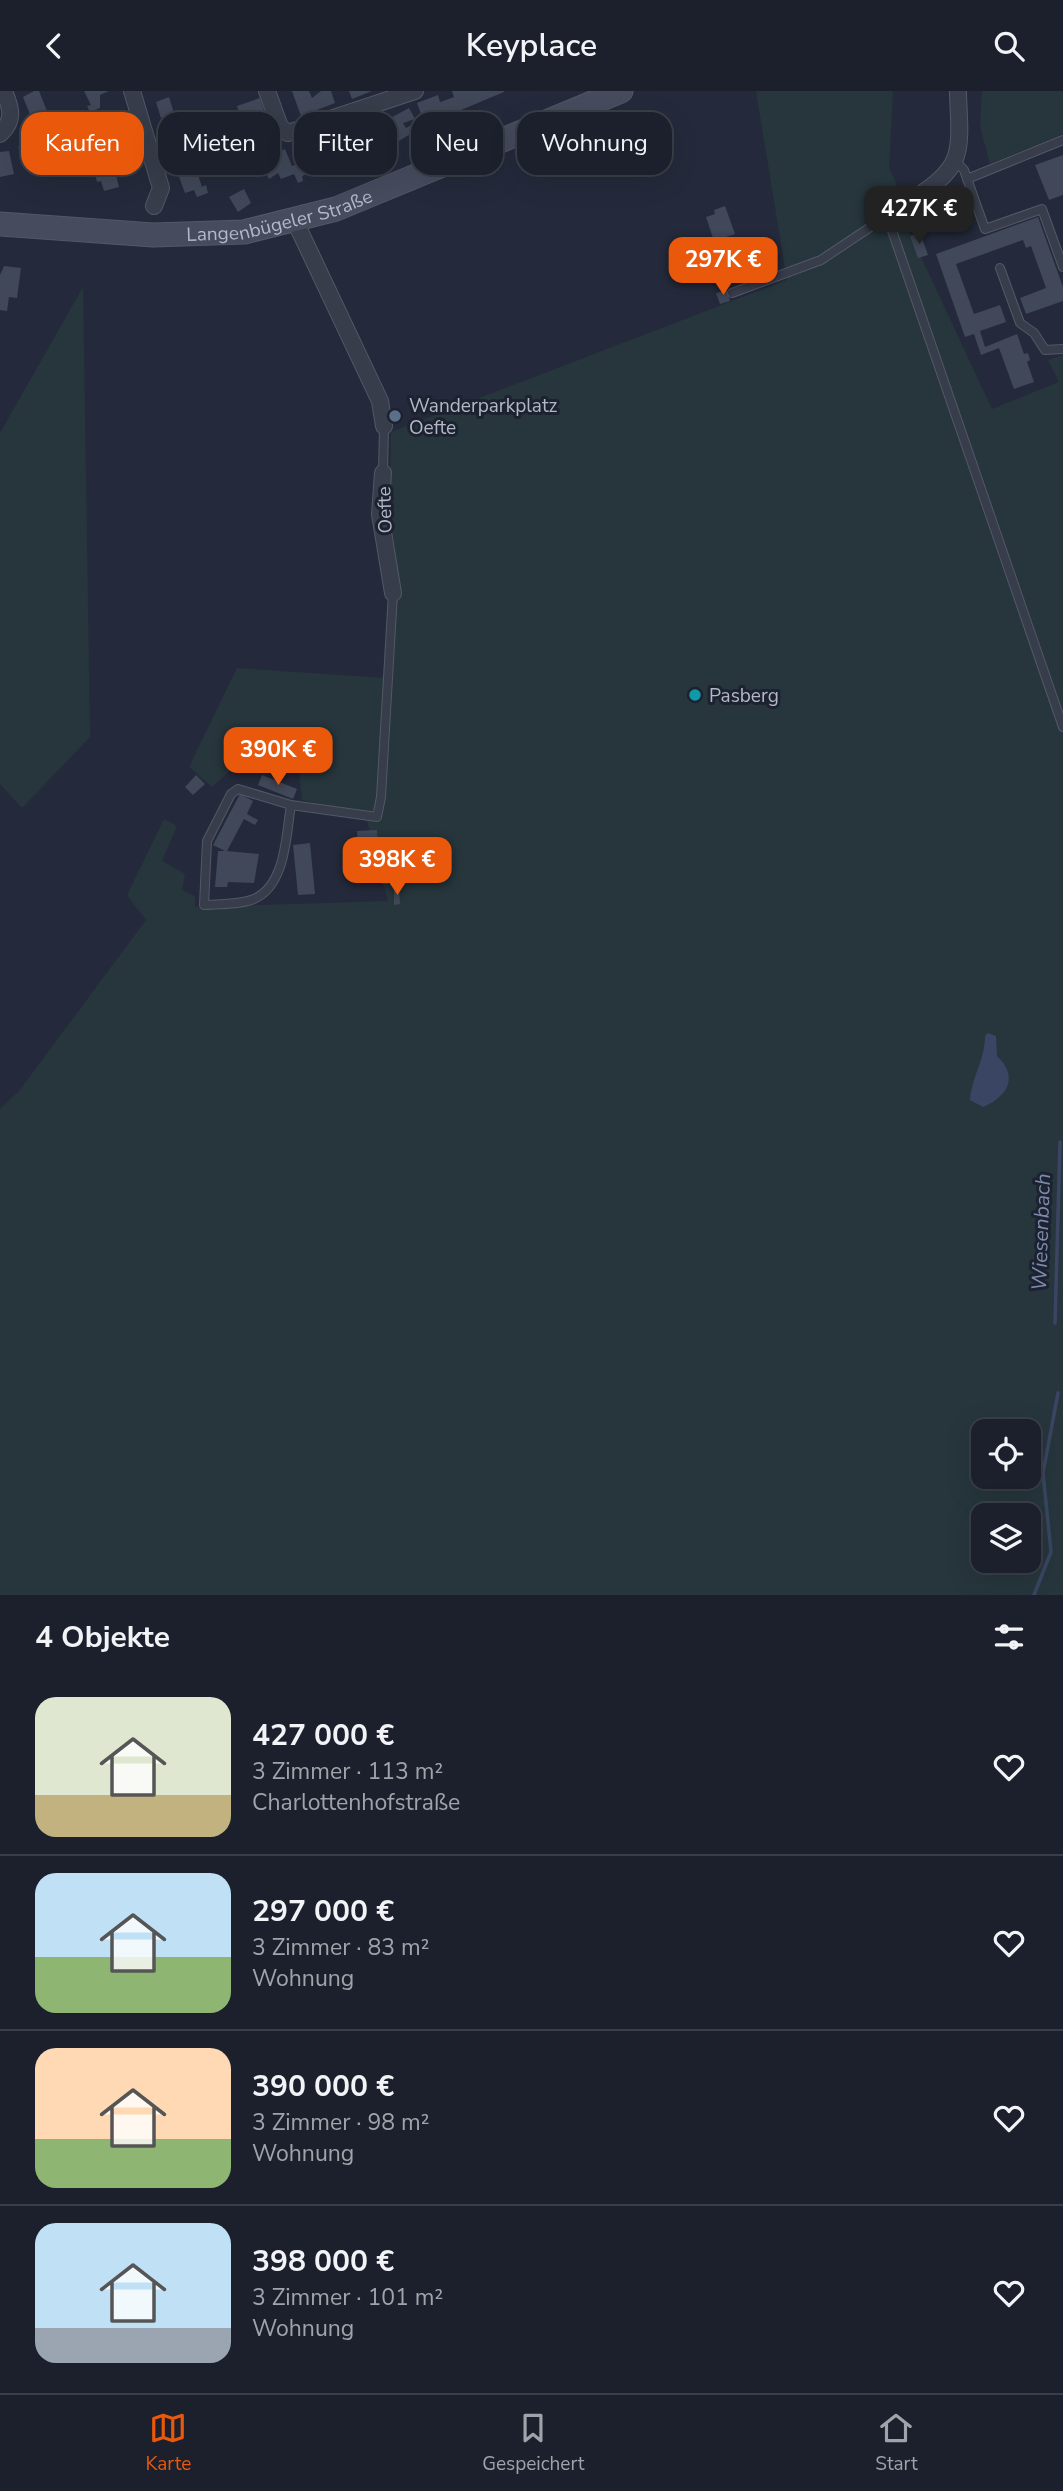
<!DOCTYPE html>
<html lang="de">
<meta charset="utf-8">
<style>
body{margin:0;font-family:"Nunito Sans",sans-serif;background:#242834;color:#f1f3f6;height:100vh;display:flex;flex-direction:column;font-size:26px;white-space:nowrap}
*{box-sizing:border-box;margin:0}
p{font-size:23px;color:#a0a3a9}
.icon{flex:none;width:38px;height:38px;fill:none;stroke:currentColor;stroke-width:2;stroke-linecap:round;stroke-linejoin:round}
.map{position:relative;height:1504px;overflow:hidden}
.panel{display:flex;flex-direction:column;background:#1b202c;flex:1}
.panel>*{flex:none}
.banner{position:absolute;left:21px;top:21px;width:700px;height:63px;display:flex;gap:14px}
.buttons{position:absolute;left:971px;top:1328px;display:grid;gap:14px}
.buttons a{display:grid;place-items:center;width:70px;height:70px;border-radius:14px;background:#1b202c;box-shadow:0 7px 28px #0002,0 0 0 2px #393e48;font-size:35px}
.price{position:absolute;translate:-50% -60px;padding:0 16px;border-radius:14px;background:#ea580c;color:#fff;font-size:23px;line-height:46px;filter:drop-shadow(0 2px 4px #0008)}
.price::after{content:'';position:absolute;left:50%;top:42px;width:21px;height:16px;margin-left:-10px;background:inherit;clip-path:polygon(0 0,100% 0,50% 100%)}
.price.on{background:#222;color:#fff}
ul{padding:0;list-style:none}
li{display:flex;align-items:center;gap:21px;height:175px;padding:0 35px}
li+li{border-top:2px solid #393e48}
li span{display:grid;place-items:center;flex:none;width:196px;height:140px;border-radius:21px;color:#555}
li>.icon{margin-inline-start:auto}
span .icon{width:84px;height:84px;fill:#fffc;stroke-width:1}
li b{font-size:30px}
h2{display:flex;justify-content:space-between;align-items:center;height:84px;padding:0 35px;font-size:30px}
.chip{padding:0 24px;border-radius:21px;background:#1b202c;box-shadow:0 7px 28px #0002,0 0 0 2px #393e48;font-size:24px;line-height:63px}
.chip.on{background:#ea580c;color:#fff}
header{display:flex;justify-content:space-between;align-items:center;height:91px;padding:0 35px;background:#1b202c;font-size:32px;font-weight:600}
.menu{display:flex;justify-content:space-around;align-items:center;height:98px;border-top:2px solid #393e48;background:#1b202c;font-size:19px;color:#a0a3a9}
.menu a{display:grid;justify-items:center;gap:4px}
.menu .on{color:#ea580c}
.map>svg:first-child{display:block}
</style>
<header><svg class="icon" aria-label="back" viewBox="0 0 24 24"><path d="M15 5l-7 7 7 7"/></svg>Keyplace<svg class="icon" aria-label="search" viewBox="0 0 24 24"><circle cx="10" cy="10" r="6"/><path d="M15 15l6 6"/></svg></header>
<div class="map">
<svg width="1063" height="1504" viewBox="0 0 1063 1504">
<rect width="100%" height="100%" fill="#242a3b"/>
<path fill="#26363c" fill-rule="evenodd" d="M756,0H893L889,76L902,106L900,121L992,318L1059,291L1048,269L1063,264V1504H0V1018L19,1000L146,829L127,804L164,728L177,735L162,770L185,783L182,799L195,805V816L388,810L365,722L302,709L297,657L235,675L212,696L189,676L237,577L386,587L391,341L787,189ZM984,1340H1029V1386H984ZM984,1424H1029V1470H984Z
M982,0H1063V43L990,73L980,35Z
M83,196L90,646L22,717L0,693V342Z"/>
<path fill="#3a4563" d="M988,942L996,945L997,965C1019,986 1008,1005 983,1016L970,1009C972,985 985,969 985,945Z"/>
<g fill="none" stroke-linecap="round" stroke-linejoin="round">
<path stroke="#3a4563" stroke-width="3.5" d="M1055,1232L1060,1051
M1034,1504L1051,1461L1043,1382L1058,1302"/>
</g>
<path fill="#404859" d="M34,0H39L49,25L55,22L58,28L47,32L45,26L33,31L23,6Z
M84,0H109L100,4V17L90,21L87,15L91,14Z
M292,0H309L312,7L321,0H331L335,12L301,25Z
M349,0H372L352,8Z
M452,0H504V1L425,34L417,12L438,4L440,11L454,6Z
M169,6L174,22L161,27L156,11Z
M260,7L269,35L246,42L237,15Z
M409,17L415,28L403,32L406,37L417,31L426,49L415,55L409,44L397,51L385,30Z
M93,28L98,45L83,50L81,43L74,45L71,35Z
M359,34L368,57L350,64L347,55L334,60L338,70L332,72V78L319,76L308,80L309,82L302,85L303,90L298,92L294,83L281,88L278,82L269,88L256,62L269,56L275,62L285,58L292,75L303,71L299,58L312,56L323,47L328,60L333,58L329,48Z
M184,36L193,64L174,70L166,41Z
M40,44L47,61L39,64L38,61L23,67L18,56Z
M110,48L113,54L97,61L94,55Z
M127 57a6 6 0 1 1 12 0a6 6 0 1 1-12 0Z
M9,60L14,83L0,86V61Z
M98,64L99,66L104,65L109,82L115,80L119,96L104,100L101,90L97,91L91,66Z
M1063,64V104L1049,109L1035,74Z
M197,68L200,77L196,78L202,96L206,94L208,102L197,106L194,99L185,102L178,83L189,79L186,72Z
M244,98L251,112L238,121L229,106Z
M725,115L735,143L714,150L706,126L715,123L714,119Z
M1038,126L1063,196V210L1026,223L1020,207L1046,197L1031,155L1026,157L1023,149L956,173L974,223L1000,214L1006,231L980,240L985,256L1017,243L1024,263L1028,262L1030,269L1027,271L1034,291L1014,298L999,257L981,264L974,243L965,246L936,163Z
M920,142L928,164L918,167L910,145Z
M757,152L759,157L764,155L767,162L754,167L749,155Z
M4,175L21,177L17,207L9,206L7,220L0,219V184Z
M727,199L730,210L720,213L716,202Z
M196,684L205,693L193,704L185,696Z
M262,684L297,698L293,708L258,694Z
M240,703L253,710L247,723L258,729L255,734L244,728L227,760L259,763L254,792L228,791L227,796H215L218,760H225L213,754Z
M377,739L378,760L358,761L357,740Z
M310,752L315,803L298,804L293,754Z
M388,770L389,793H382L381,771Z
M394,798H399L400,813L394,814Z"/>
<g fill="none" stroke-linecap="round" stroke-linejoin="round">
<g stroke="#535866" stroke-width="10">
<path id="lane" d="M955,69L964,79L985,138L1042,118L1063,176
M967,88L1063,49
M1000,177L1020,232L1034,242L1045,259L1063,258
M732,202L821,169L887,125L1063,636
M383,382L384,335
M291,714C286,744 286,794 254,808C239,814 219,813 204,814L207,750L231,703L238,698L291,714L377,726L381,706L393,502"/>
</g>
<g stroke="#535866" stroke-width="18">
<path id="street" d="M132,0L161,97L154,115
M267,0L280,36L288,42L415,0
M0,43C15,29 11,17 4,0
M887,125C907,110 948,92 956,65C962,46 958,21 958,0
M295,130L380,310L384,335
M383,382L380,423L393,502"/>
</g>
<g stroke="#535866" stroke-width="25">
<g id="secondary">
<path id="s1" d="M0,133L153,144L244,141L336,118L621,0"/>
</g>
</g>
<use href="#lane" stroke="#383d4b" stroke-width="8"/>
<use href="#street" stroke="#383d4b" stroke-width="16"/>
<use href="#secondary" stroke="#464b5e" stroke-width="23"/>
</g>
<circle fill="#5c6f8a" stroke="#1d2230" stroke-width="2.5" cx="395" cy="325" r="7"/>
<circle fill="#0f9aa8" stroke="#1d2230" stroke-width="2.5" cx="695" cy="604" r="7"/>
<g text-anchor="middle" stroke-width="6" stroke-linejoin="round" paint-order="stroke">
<g font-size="19" fill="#b3b8c6" stroke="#1d2230">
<text dy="7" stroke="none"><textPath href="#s1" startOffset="282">Langenbügeler Straße</textPath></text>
<text transform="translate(384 419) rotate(-92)" y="7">Oefte</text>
</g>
<g font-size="19" fill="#b3b8c6" stroke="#1d2230" text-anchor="start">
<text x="409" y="321">Wanderparkplatz<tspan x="409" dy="22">Oefte</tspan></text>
<text x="709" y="611">Pasberg</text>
</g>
<g font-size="21" font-style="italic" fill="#7c8aad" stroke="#1d2230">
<text transform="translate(1041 1141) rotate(-88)" y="7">Wiesenbach</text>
</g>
</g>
</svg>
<div class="buttons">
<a><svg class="icon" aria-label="locate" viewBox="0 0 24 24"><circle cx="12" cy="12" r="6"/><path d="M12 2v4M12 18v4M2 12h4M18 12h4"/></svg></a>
<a><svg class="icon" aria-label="layers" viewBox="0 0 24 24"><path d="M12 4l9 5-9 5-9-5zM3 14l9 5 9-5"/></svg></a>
</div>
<b class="price on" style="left:919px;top:155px">427K €</b>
<b class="price" style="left:723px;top:206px">297K €</b>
<b class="price" style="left:278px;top:696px">390K €</b>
<b class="price" style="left:397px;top:806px">398K €</b>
<div class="banner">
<a class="chip on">Kaufen</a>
<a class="chip">Mieten</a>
<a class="chip">Filter</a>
<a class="chip">Neu</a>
<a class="chip">Wohnung</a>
</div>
</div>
<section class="panel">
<h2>4 Objekte<svg class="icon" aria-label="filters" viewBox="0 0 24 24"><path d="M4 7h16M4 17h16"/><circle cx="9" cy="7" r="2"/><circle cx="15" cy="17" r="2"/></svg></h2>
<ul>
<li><span style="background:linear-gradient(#dfe7d0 70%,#c2b280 0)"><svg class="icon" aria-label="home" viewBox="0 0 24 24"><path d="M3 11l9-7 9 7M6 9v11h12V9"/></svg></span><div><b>427 000 €</b><p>3 Zimmer · 113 m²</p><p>Charlottenhofstraße</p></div><svg class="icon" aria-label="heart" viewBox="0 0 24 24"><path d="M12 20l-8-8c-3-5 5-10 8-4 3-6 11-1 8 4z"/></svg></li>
<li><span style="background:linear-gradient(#bfe0f5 60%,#8fb573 0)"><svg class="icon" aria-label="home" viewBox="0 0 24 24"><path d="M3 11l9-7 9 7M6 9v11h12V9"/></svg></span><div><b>297 000 €</b><p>3 Zimmer · 83 m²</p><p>Wohnung</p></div><svg class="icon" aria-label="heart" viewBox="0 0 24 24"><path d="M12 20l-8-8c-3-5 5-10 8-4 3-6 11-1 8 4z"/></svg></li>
<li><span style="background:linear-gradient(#ffd9b3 65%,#8fb573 0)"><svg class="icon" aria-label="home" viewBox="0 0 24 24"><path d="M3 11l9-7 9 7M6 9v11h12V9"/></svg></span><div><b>390 000 €</b><p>3 Zimmer · 98 m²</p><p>Wohnung</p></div><svg class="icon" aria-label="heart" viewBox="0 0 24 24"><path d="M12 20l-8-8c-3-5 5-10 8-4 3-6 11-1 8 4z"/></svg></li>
<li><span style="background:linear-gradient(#bfe0f5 75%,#9aa5b1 0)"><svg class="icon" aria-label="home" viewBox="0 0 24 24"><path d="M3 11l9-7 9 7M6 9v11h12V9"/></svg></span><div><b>398 000 €</b><p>3 Zimmer · 101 m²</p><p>Wohnung</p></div><svg class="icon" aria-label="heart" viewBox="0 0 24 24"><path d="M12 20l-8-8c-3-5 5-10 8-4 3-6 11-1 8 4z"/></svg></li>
</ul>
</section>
<nav class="menu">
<a class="on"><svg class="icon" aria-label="map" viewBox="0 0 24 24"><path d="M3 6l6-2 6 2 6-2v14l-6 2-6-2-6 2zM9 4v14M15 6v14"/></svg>Karte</a>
<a><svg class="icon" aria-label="saved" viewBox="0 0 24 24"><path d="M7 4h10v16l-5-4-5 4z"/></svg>Gespeichert</a>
<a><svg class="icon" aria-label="home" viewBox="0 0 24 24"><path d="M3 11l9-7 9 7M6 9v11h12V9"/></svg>Start</a>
</nav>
